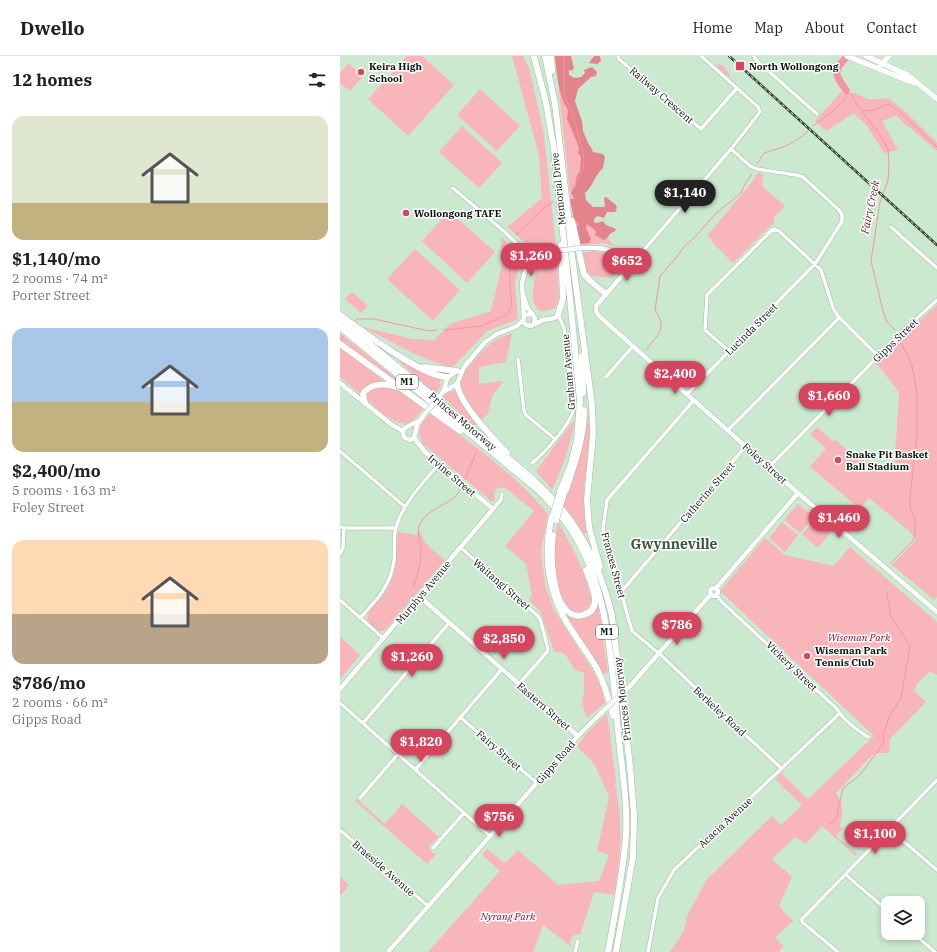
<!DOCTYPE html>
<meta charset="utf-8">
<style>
body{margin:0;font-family:"IBM Plex Serif",serif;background:#f2f2f2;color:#202124;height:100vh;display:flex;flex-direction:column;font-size:15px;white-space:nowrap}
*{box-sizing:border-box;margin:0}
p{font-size:13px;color:#757577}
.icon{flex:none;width:22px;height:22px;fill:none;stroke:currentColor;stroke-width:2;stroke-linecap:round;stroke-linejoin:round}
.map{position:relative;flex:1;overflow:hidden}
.panel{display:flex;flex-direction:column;background:#fff;width:340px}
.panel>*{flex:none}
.controls{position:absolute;left:541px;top:840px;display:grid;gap:8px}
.controls a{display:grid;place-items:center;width:44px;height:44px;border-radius:8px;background:#fff;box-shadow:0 2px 6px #0003;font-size:20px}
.price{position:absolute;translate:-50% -34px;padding:0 9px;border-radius:14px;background:#d5455e;color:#fff;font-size:13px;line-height:26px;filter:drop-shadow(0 1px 2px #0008)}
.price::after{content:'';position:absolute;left:50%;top:24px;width:12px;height:9px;margin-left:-6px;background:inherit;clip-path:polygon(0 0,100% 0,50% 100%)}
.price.current{background:#222;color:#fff}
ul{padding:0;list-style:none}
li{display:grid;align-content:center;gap:8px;height:212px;padding:0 12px}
li span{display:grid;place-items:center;height:124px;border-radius:12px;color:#555}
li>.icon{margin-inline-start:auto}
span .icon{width:72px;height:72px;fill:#fffc;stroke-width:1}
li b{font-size:17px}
h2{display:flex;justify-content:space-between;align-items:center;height:48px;padding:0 12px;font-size:17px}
header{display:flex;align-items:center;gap:24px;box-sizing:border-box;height:56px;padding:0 20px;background:#fff;border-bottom:1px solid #e0e0e0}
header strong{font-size:19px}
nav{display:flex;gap:22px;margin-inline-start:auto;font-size:14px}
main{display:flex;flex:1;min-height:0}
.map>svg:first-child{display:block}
</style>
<header>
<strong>Dwello</strong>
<nav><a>Home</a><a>Map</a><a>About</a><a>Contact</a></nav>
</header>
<main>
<section class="panel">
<h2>12 homes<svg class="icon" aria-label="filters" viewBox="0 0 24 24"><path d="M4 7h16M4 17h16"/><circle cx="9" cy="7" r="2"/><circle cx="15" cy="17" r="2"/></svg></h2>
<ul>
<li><span style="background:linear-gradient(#dfe7d0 70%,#c2b280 0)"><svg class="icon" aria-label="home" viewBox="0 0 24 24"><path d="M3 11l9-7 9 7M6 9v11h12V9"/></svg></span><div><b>$1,140/mo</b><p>2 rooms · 74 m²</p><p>Porter Street</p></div></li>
<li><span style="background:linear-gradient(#a9c7e8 60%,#c2b280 0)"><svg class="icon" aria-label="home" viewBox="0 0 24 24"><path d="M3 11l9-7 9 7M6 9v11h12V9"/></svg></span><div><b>$2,400/mo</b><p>5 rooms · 163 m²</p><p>Foley Street</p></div></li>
<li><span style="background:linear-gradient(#ffd9b3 60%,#b9a48a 0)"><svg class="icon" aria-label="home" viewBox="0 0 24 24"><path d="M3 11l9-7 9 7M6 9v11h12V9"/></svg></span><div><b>$786/mo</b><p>2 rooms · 66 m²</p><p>Gipps Road</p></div></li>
</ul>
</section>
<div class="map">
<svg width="597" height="896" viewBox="0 0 597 896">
<rect width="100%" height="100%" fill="#cbe9cf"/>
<path fill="#f8b6ba" d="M67,0H82L114,29L68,80L28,43Z
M172,0H183L190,15L204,79L216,191L201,193L190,191L167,171L202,142L199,100Z
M215,0H227L229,37L249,105L238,128L246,161L275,190L262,187L239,190L230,138Z
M8,7L23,20L10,35L0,27V17Z
M379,8L384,10L391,21L386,19L377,11Z
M140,33L180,70L157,95L117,59Z
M501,36L515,37L530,44L548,42L567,57L597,87V95L556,60L542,65L558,94L544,97L527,70L514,57L486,75L475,65Z
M122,70L162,107L139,132L99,96Z
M417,117L423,118L422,130L445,150L434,162V168L431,169L393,207L371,185L372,184L367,180L415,122Z
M109,155L155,196L127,227L82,185Z
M161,181L175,194L178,204V214L175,228L178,262L176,264L147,275L112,312C80,303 52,286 23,271L72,283L94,284L110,268L151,255L162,208Z
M75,193L120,234L93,265L47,223Z
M255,195C266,197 275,199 281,209L272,222L251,220L243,211L239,197Z
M217,200L219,243L215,252C182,267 195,221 199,204L203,201Z
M12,236L28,250L21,257L5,243Z
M597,249V541L594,544L552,509L576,484L569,475L529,442L505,470L504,468L518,451L470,411L486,392L470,378L477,371L494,386L496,384L519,405L522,403L541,414L554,416L559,336L536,307L567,276Z
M0,277L67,331L64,333L0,285Z
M172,277L166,306L139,311V328L164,325L152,340L148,358L141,364C135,355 121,340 120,330C119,318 143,293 153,286C158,282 166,279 172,277Z
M0,291L47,325L34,328L19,337L0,321Z
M51,298L79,314L99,323L101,329L96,338Z
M45,330L61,336L84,352C79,357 74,365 68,367C54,371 35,350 25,342L27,335L32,332Z
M116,334L136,368L134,370L103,341L107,337Z
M249,356H250L251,380L244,432V457L248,476L244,478L223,449L241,397Z
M91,357C132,389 175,417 208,458L201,496L205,529L214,554L252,613L261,631L265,647L247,662L242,647L244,635V617L235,614L225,598L214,595L200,555L189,544L192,540L186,508L165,490L194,455L164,431L156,433L154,437L155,443L154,445H151L83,388C75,373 81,368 91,357Z
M235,363C230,390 224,409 212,434L196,415Z
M458,448L474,461L460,477L444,464Z
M476,463L491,476L478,492L462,478Z
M218,466C230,487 242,508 248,532C249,536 252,541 251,544C251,548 248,552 245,554C224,565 214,522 214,508C213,494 214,480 218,466Z
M442,466L458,479L445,496L429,482Z
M80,475L85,487L105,504L45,574C37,578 29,569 27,562C29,552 40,545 45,537C57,518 56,497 58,476L77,479Z
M425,482L445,499L494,510L510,491L597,566V619L590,615L578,627L574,635L586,646L550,683L549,697H536L529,702L496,737C504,748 503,757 500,770L503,773L497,778V781L517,798L516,800L482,770L466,788L455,781L432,803L452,821L439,850L453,865L435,882L444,890L439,896H330L344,875L347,860L367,823L432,760L441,769L462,749L435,723L441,717L468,743L534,680L380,535Z
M258,546L268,617L263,618L254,602L225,557L239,563L250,559Z
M0,581L20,599L0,623Z
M267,657L276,726L275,729C284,770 281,798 274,839L254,836L240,879L237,878L233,880L230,886L232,891L203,869L193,896H88L160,815L142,799L147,793L165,807L178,794L218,829L259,825L269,799L257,795L269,741L255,709L237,690L248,676Z
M17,743L45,768L62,748L99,781L89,790V793L93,797L96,798L87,808L14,744Z
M0,821L9,829L0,840Z"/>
<path fill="#e3848d" d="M215,0H231L234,12L232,15L229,14V19L234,22L241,21L245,17L244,14L252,11L257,16L256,20L251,21L238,33L235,45L242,65L243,75L249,89L251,91L253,96L263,98L265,101L263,112C255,119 253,130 245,137L246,144L253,151H263L265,150L264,142L266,141L276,149L277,152L275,156H267L264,162L257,160L254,163V166L257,167L263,165L266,169L276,173L274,176L271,177L266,183L264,184L255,179L256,175L247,168L246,172L251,183L249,187L241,188L238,184L235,171L239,169L234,164L230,143H234L231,136L236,129V122L240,115L241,101L238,97L239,93L237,86L227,63L228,54C218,40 217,17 215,0Z
M254,0H260L261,5L257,8L249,7Z"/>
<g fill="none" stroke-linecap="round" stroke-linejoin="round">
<path stroke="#f5949d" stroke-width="1" d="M224,0V39L233,58L244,100L243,114L234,130L231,132
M506,34L512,39L514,45L539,77L548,93L549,109L548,124L540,146L531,205L543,255L547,266L555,274
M523,55L535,54L548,48L560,56L597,91
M473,70C486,59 498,54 507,39L506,35
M417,108L424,97C443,91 453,89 468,75
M176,179L204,152L213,146
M15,265L17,263H34L89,275L97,274
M104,274L141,270L166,259L172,250L170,229V187
M1,284L4,280
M306,294C318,278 328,273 315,254L320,220L336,202L343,192L356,180L376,157L400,138L406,126L412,118
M125,423L136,397
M551,507L572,486L575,480V462L570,453V440L577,379V336L572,310L567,298L560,286
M73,531C78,519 81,505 81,492C80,485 77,477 79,470C87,450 113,450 121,433
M490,768L496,763L503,732L519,720L543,688L544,677L549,661L561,642L570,590L551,561L547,537"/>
<path stroke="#f5949d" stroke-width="7" d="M506,34C495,19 492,14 508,0"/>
<g stroke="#9fbba2" stroke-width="4.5">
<path id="street" d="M278,0L279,3L361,73L397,32
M414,0L417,5L477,58
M113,132L166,177L186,197
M551,171L597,212
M288,208L298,201L391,93L420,56L418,51L361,0
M389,295L365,274L367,239L433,173L439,175L481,214L493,252L497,259L538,300
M178,303L184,355L186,359L215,383
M266,321L293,290
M347,338L475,208L501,167C503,162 503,158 499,154L463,121L456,119L417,113L410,110L391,93
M354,344L267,444L263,473L292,575L323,601L384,659L441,712
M388,374L499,262
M0,395L64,450
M192,407C205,397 228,370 233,356L224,272L218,259
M429,411L565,273L597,244
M153,453L161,444L162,438
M0,471L4,472H56
M120,491L198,560L200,563L208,593L207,596L179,628
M0,498L3,492L4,472
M281,536L406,390
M376,538L381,545L497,653C503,664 517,674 528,681
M0,544L43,582
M20,562C36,545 51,529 54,505C55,494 53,482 56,471C63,447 83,427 99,408
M0,647L150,780
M120,661L197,727
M23,667L109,567
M76,713L162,613
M20,742L58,698
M549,773L597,814
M0,774L88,850
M93,792L124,757
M506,819L548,855
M573,877L595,896
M235,896L238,885
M308,896L318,842L334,814L497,660L499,657
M498,896L462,866V863L597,724"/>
</g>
<g stroke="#9fbba2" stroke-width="5.5">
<path id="secondary" d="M242,192C260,191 276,192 288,208V211L286,215L256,250V255L259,260L458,437L597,556
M195,200L207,196
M187,207L183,203L184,199L186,197L191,196L195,200
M187,207H190L194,205L195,200
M184,241L187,251L195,262L194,268
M193,259L189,258L184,260L183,265L186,269L191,270L203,264L215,262L218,259
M184,262L182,227L187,207
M0,327L52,369L63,375
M104,335L107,322L117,315
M103,336L117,328L124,311L145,286L157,278L177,270L183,264
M63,375L65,372L80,364
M63,375V379L65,382L70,384L74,382
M74,382L77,369L84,359
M376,532L458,437
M370 536a4 4 0 1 1 8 0a4 4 0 1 1-8 0Z
M79,540L238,680
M290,630L371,538
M0,633L153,453L85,396L74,382
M48,896L238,680L260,658"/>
</g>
<g stroke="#9fbba2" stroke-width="6">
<path id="primary" d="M507,0L564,23L577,27
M526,0L568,19L597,43
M541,9L549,0"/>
</g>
<g stroke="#9fbba2" stroke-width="7">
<path id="highway" d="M194,0L206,47L214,93L230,242L240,345L237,384L231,408L221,433
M205,0L215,48L227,149L232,200L252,349L253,378L247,444L249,471L260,511
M211,0L212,15
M232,165L244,218L250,225L266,238
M0,259C21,274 84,322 108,321
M218,259L223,243L221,189
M0,263C47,302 93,340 140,379C175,408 212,435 237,474C254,500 265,530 272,560L290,710L294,759L293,801L276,896
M0,271L198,434C214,450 229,468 240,489C269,543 272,614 278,674C281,709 288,745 286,779C283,819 275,857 268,896
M0,288L120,375
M242,300L243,337
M84,311L117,315
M117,328C121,350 152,381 167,397
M25,347L23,338C30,327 45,327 56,331
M226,434C235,407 244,382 244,354
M212,460C203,497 208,534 227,567C236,582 247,596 256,611C264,626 269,643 273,660
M213,479C210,499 212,539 226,554C231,559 237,561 243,559C265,554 251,527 246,514"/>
</g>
<use href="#street" stroke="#fff" stroke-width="3.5"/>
<use href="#secondary" stroke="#fff" stroke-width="4.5"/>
<use href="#primary" stroke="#fff" stroke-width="5.5"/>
<use href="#highway" stroke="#fff" stroke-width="6"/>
<g stroke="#364438" stroke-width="2.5">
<path id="rail" d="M389,0L597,189"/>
</g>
<use href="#rail" stroke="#fff" stroke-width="1" stroke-dasharray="3" stroke-linecap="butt"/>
<g stroke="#9fbba2" stroke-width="5.5" stroke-linecap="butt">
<path id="secondary-bridge" d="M207,196L242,192
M84,359L103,336
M260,658L290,630"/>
</g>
<g stroke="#9fbba2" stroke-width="7" stroke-linecap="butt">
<path id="highway-bridge" d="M213,459L221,433
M216,464L224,437"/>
</g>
<use href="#secondary-bridge" stroke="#fff" stroke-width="4.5"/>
<use href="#highway-bridge" stroke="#fff" stroke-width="6"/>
</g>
<g fill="#d5455e" stroke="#fff" stroke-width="1.5">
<rect x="395" y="5" width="10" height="10" rx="2"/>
<circle cx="21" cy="16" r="4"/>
<circle cx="66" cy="157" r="4"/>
<circle cx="498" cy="404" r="4"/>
<circle cx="467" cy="600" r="4"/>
</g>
<g text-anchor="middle" stroke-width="3" stroke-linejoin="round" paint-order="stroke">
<g fill="#fff" stroke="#515853" stroke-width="1">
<rect x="56" y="319" width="22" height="14" rx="3"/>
<rect x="256" y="569" width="22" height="14" rx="3"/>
</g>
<g font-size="9" font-weight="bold" fill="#071109">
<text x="67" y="329">M1</text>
<text x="267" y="579">M1</text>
</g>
<g font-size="10" font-weight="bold" fill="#071109" stroke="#fff" text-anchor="start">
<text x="29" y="14">Keira High<tspan x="29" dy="12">School</tspan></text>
<text x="409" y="14">North Wollongong</text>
<text x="74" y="161">Wollongong TAFE</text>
<text x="506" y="402">Snake Pit Basket<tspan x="506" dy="12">Ball Stadium</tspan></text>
<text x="475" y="598">Wiseman Park<tspan x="475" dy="12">Tennis Club</tspan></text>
</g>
<g font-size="10" fill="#071109" stroke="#fff">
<text transform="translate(322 39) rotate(41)" y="4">Railway Crescent</text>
<text transform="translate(218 133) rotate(-96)" y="4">Memorial Drive</text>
<text transform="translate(411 273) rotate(-45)" y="4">Lucinda Street</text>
<text transform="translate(555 284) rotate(-44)" y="4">Gipps Street</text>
<text transform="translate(228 316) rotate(-95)" y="4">Graham Avenue</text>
<text transform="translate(123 365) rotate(40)" y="4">Princes Motorway</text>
<text transform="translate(425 407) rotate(42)" y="4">Foley Street</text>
<text transform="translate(112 419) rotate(40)" y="4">Irvine Street</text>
<text transform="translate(367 436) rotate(-49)" y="4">Catherine Street</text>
<text transform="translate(274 509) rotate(75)" y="4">Frances Street</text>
<text transform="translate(162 528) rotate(41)" y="4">Waitangi Street</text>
<text transform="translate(83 536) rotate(-50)" y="4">Murphys Avenue</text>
<text transform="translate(452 610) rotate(44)" y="4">Vickery Street</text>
<text transform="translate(282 643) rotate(-97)" y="4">Princes Motorway</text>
<text transform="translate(204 650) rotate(41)" y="4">Eastern Street</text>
<text transform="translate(380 655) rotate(43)" y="4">Berkeley Road</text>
<text transform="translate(159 694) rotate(41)" y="4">Fairy Street</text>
<text transform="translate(215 706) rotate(-49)" y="4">Gipps Road</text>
<text transform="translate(385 766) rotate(-43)" y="4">Acacia Avenue</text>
<text transform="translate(44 812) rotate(41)" y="4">Braeside Avenue</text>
</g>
<g font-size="10" font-style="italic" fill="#820d2c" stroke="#fff">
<text x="519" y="585">Wiseman Park</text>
<text x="168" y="864">Nyrang Park</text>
</g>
<g font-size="11" font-style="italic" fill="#6d1829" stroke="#fff">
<text transform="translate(530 151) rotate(-78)" y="4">Fairy Creek</text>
</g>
<g font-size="14" font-weight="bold" fill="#3c5540" stroke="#fff">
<text x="334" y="493">Gwynneville</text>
</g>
</g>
</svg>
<div class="controls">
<a><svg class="icon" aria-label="layers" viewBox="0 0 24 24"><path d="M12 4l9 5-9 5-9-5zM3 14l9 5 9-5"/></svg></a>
</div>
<b class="price current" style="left:345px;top:158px">$1,140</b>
<b class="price" style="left:191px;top:221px">$1,260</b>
<b class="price" style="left:287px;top:226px">$652</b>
<b class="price" style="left:335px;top:339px">$2,400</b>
<b class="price" style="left:489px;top:361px">$1,660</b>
<b class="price" style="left:499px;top:483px">$1,460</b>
<b class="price" style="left:337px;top:590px">$786</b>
<b class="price" style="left:164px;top:604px">$2,850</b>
<b class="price" style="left:72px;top:622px">$1,260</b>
<b class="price" style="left:81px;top:707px">$1,820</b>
<b class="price" style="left:159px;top:782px">$756</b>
<b class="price" style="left:535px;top:799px">$1,100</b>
</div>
</main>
